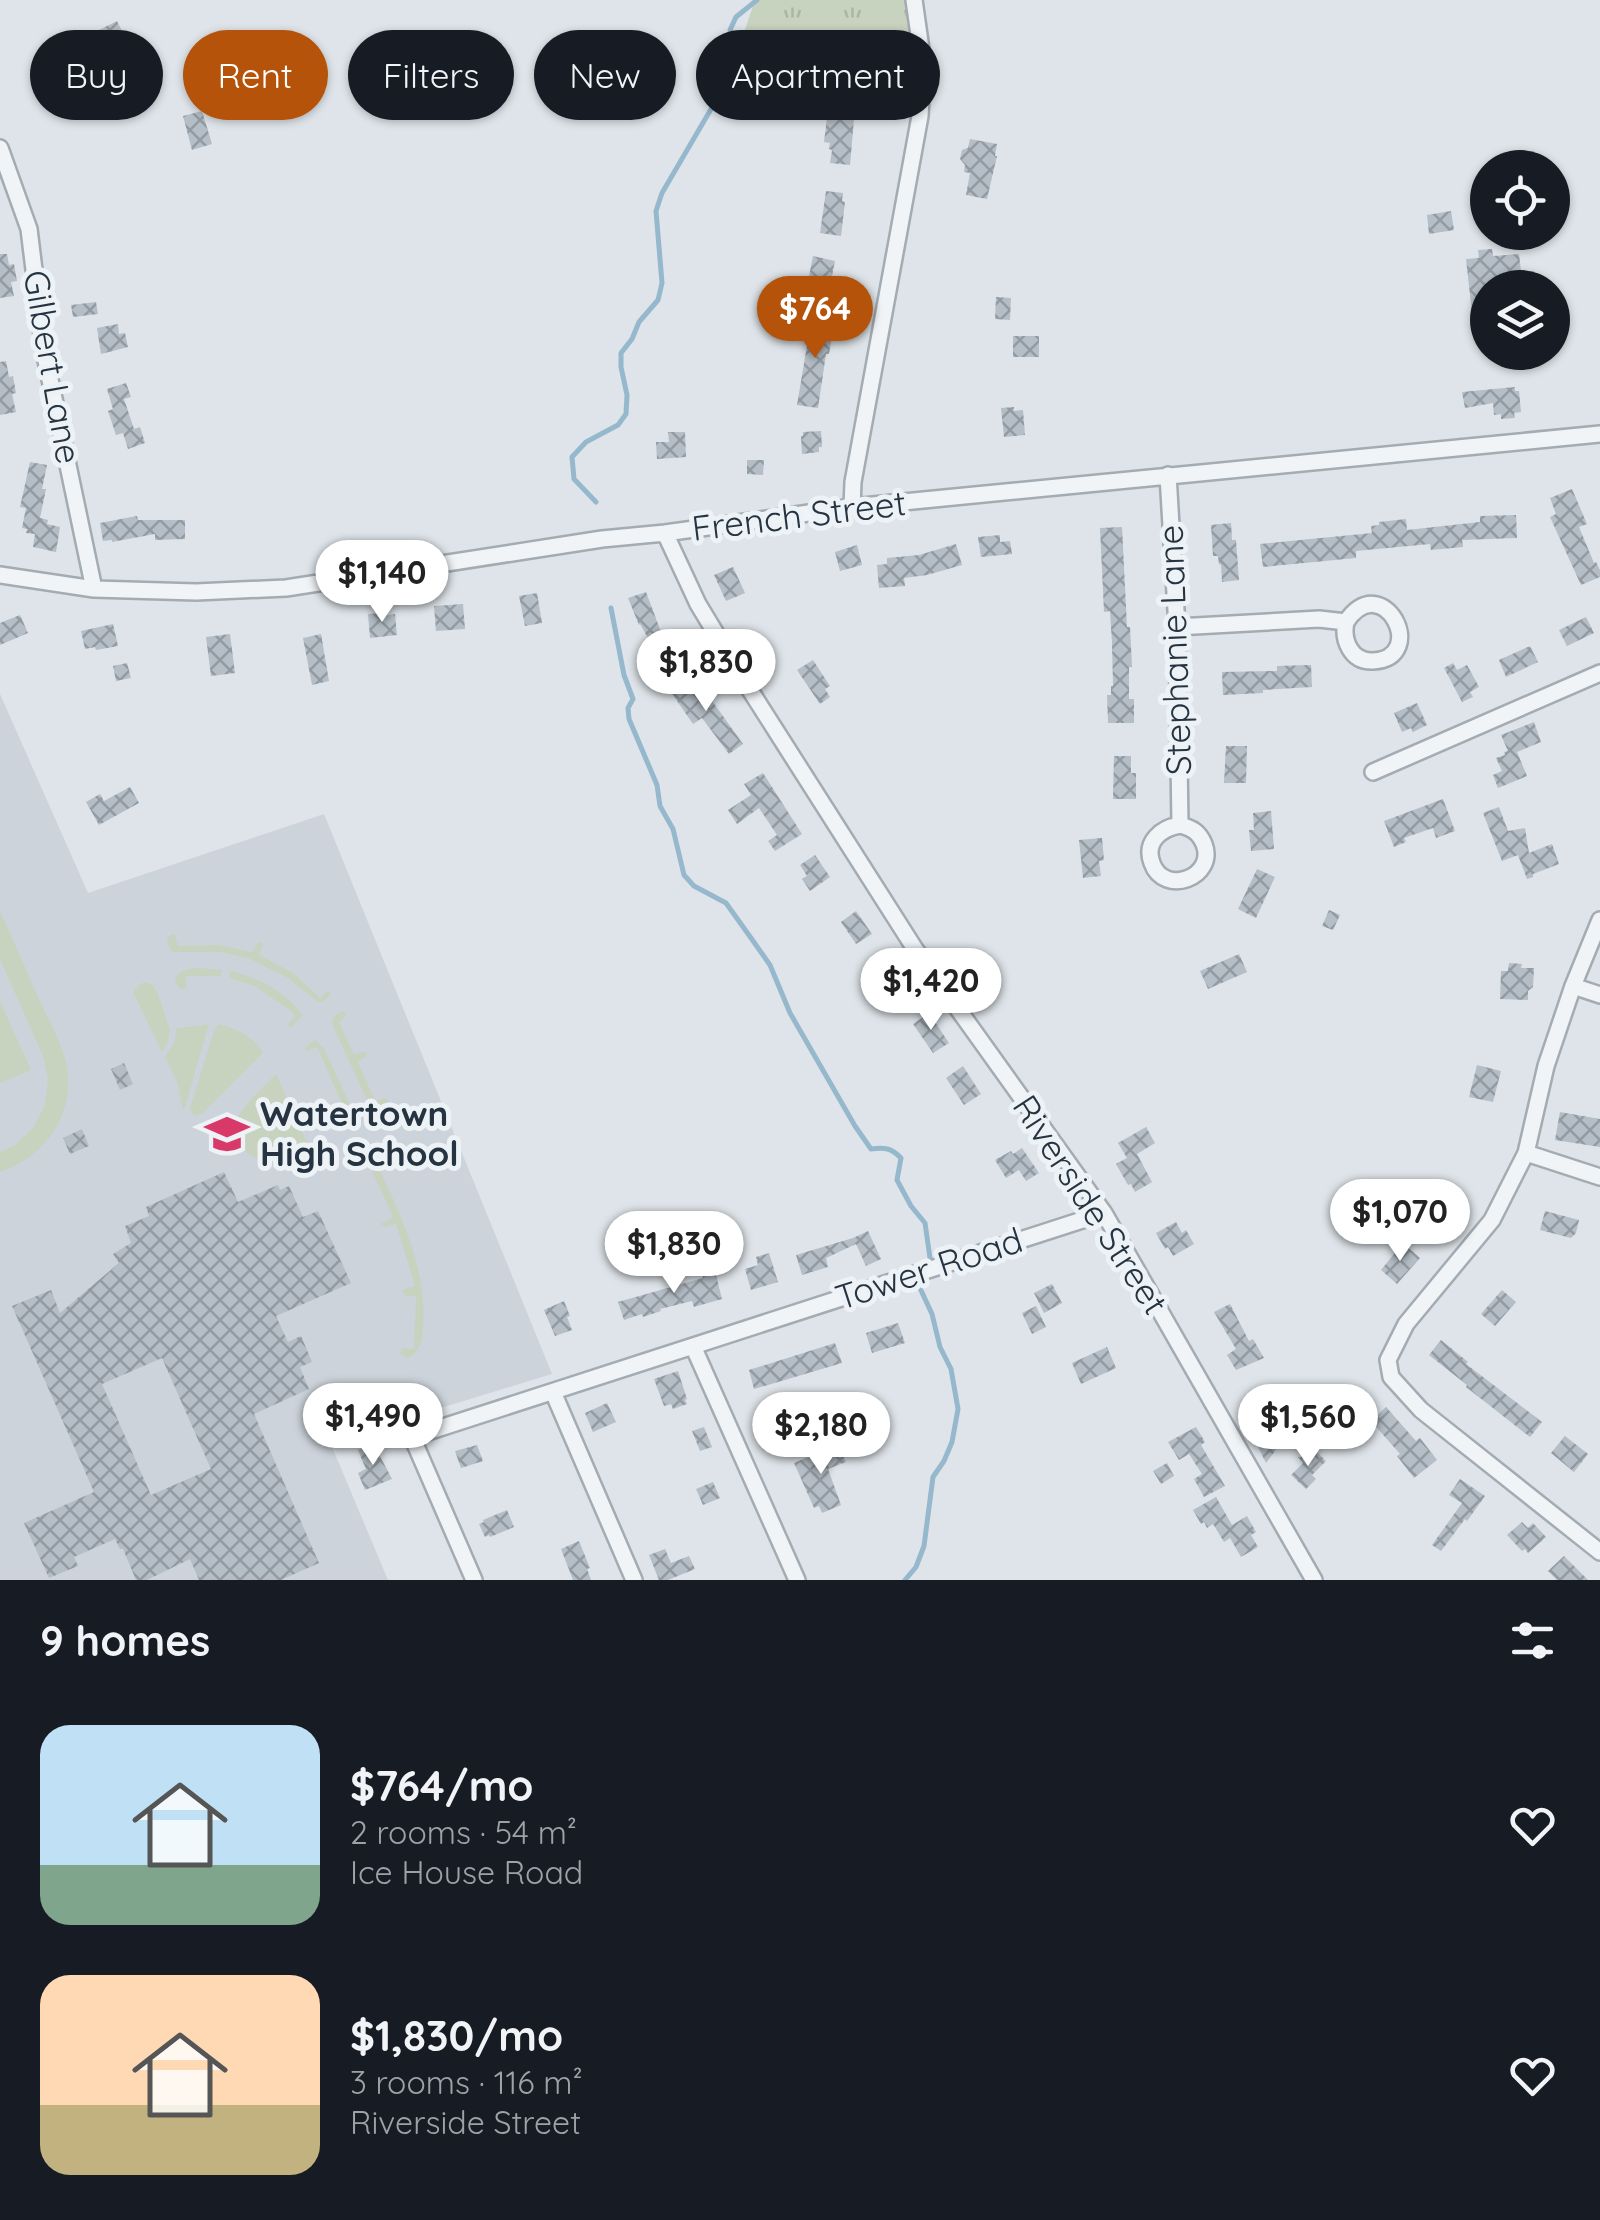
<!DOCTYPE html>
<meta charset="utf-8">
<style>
body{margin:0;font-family:Quicksand,sans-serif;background:#20242c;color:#f1f3f6;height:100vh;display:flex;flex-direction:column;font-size:38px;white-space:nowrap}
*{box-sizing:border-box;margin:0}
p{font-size:32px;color:#9ea1a6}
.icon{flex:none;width:55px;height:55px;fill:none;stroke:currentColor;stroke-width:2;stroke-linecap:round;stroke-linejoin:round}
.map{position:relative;height:1580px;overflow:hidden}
.details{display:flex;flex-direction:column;background:#171b24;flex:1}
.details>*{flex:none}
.banner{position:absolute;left:30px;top:30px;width:1000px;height:90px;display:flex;gap:20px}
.fabs{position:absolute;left:1470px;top:150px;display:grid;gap:20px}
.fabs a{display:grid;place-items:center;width:100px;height:100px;border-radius:50%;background:#171b24;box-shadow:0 2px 8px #0004;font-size:50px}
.price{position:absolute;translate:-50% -85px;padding:0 22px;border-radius:35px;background:#fff;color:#222;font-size:32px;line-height:65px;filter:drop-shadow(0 2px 5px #0008)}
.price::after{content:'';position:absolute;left:50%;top:60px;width:30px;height:22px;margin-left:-15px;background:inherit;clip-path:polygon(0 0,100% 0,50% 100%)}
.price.on{background:#b45309;color:#fff}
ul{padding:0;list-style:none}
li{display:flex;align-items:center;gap:30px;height:250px;padding:0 40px}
li span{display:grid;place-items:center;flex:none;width:280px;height:200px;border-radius:30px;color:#555}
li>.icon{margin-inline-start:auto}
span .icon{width:120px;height:120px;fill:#fffc;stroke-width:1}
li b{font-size:42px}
h2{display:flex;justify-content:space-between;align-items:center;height:120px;padding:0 40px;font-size:42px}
.tag{padding:0 35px;border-radius:45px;background:#171b24;box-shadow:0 2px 8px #0004;font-size:35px;line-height:90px}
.tag.on{background:#b45309;color:#fff}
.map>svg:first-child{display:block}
</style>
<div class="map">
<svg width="1600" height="1580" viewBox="0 0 1600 1580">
<defs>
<pattern id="park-tufts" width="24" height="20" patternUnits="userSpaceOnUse" patternTransform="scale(2.5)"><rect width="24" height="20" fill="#c7d3be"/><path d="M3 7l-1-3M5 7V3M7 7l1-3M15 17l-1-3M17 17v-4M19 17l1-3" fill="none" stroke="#abb6a4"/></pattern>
<pattern id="building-cross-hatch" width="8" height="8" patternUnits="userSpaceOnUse" patternTransform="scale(2.5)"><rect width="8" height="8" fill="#b5bec6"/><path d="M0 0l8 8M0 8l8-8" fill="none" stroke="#939ba2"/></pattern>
</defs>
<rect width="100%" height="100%" fill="#dee4e9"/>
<path fill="#ccd3db" d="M0,694L88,893L324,814L552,1374L330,1442L388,1580H0Z"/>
<path fill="#c7d3be" d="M0,911C13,939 25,968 38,997C48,1018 60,1040 66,1062C77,1112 46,1157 0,1172V1152L15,1145L33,1128L45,1105L48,1080L43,1056L0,959Z
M173,934L175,935L178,946L217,945L253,952L257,943L261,942L263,944L259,955L293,973L320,998L328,991L331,994L323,1002H318L288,978L248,958L220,952H172L167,943L168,937Z
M199,968L222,970L221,976H186V988L183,989L178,987L175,980C178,969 189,969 199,968Z
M230,971C259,977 285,992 303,1015L290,1028L288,1024L295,1016L291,1011L255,986L229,978Z
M146,982L153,985L158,994L170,1030L167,1044L162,1052L133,992L140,984Z
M0,1001L31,1070L0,1083Z
M343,1011L347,1015L339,1022L354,1055L365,1051L367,1055L358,1062L375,1101L386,1098L389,1102L388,1106L378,1111L371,1109L332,1024L334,1016Z
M209,1024L185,1107L183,1110L177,1082L165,1057L175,1041L176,1029Z
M219,1024C237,1028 255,1038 263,1053L202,1114L195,1116L191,1113L190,1108L215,1028Z
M315,1040L324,1048L354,1113L352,1121L345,1126H339L336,1121L347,1115L317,1047L307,1051L304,1049Z
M276,1074L307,1143L274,1158L258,1159C205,1134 253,1098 276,1074Z
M364,1142L368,1145C394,1203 427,1259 423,1324C423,1339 422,1349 409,1358L402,1355L400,1352L403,1348L414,1349L416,1296H405L402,1290L415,1286L396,1224L385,1227L381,1224L393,1217L362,1149L349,1152V1149Z"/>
<path fill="url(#park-tufts)" d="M755,0H914L923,63L733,65Z"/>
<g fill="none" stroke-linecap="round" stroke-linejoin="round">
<path stroke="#96b8cc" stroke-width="5" d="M596,502L574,479L572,457L586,442L618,425L626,414L627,395L621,367V353L632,339L639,322L658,300L662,283L656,211L662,193L728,80L734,43L730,30L736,17L757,0
M611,608L624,675L633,699L628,708L629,719L657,785L660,806L673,829L684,875L694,886L726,903L751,938L770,965L790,1013L855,1126L871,1149C885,1147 891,1148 901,1158L897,1180L911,1206L925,1223L930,1258
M905,1580L916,1567L924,1546L933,1477L944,1461L952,1442L958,1409L951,1369L940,1347L932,1314L919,1286"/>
</g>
<path fill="url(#building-cross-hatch)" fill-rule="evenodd" d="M117,21L123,33L134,38L127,41L133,52L115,62L99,30Z
M238,45L241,59L217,65L214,51Z
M255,83L258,95L238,100L235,88Z
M818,104L855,108L850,165L830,163L832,150L829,149L830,143L824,142L827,118L817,117Z
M202,111L212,144L192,150L183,116Z
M970,139L997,144L995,156H997L987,199L966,195L970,173L964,172L965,165L960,159L962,150L968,148Z
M826,191L843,193L842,201L845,202L841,236L820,233Z
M1451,211L1454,230L1429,234L1427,215Z
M1492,249L1493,256L1519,254L1522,279L1488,283V314L1477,316L1476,312L1472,313L1466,259L1479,258L1478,250Z
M0,254H7L9,265L14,264L17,281L11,282L14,296L0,298Z
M813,256L835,261L828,296L806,291Z
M996,297L1011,298L1010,320L995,319Z
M96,302L98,314L73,317L71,305Z
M812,316L835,320L829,354H826L818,408L797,405Z
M118,324L119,334L125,333L128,347L101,354L97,328Z
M1013,336H1039V357H1013Z
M6,361L9,377L13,376L16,393L12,394L16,412L0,415V362Z
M126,383L131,397L124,399L134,429L140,427L145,443L128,449L123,433L116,435L108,411L113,409L107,389Z
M1515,387V391H1519L1521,412L1514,413L1515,418L1501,419V414L1494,415L1493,403L1465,408L1462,392Z
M1014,407V411L1023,410L1025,435L1004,437L1001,408Z
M821,431L822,447H819V452L802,454L801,436H803V432Z
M668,432H685L686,457L657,459L656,442H669Z
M747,460H764L763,475L747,474Z
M30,462L47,465L42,489H46L40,518L48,520L47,524L60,527L56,552L33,547L35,534L26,533L27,529L22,528L26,508L20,507Z
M1572,489L1587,524L1579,527L1594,563L1596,562L1600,570V577L1581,585L1550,517L1556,514L1550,498Z
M1516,515L1517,538L1462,540L1463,547L1431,550L1430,544L1356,551V558L1263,567L1260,544L1372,533L1371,526L1379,525V522L1406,519L1407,530L1480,522V516Z
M137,516L138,520H185V539L155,540V534L112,542V540L103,541L100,523Z
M1231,523L1232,540H1236L1239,580L1222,582L1221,565L1219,564L1218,556H1213L1211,525Z
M1122,527L1127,627H1130L1132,667H1129V699H1134V723H1108L1107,695H1111V686H1113L1112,643L1110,611L1104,612L1100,528Z
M1000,535V542L1010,541L1012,554L981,557L978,537Z
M956,544L962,565L927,575L904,578L905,586L879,588L877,565L887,564V558L919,555Z
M857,545L862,565L840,571L835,552Z
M733,567L745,593L726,601L714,575Z
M646,592L661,632L665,630L679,655L663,664L640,624L639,625L628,598Z
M537,593L542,623L525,626L519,596Z
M463,604L465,629L436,631L434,606Z
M383,613V616L395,614L397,635L370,638L368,614Z
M20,615L28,633L0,645V623Z
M1586,617L1594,633L1567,646L1559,630Z
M113,624L118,646L96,650L95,647L85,649L81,631Z
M230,634L235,673L211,676L206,637Z
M321,634L329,681L312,685L303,638Z
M1530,646L1538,662L1506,677L1499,660Z
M813,660L830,686L825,689L830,697L820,704L797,670Z
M127,663L131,678L116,681L113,666Z
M1453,663L1457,670L1467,665L1479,687L1470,692L1473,697L1462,702L1444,668Z
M1311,665L1312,687L1263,690V693L1223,695L1222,672L1277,671V666Z
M678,681L686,694L700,684L743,744L729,754L702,718L693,724L668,688Z
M1417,703L1427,725L1413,732L1411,728L1402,732L1394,713Z
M1534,722L1541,742L1517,752L1527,776L1498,788L1493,775L1502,771L1496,758L1505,755L1504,752L1508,751L1501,735Z
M1226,746H1247L1246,783H1224Z
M1114,756H1131V773H1136V799H1113Z
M763,773L802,834L775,851L768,841L777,835L759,808L737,824L728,810L751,795L744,784Z
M130,787L139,803L99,825L86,802L100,794L104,801Z
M1443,799L1455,831L1436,838L1433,828L1404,838L1406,842L1394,847L1384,821Z
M1499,807L1508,831L1525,828L1529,853L1552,844L1559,864L1533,874V877L1527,879L1518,855L1502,861L1483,813Z
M1271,811L1274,849L1251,851L1249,830H1254L1253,813Z
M1102,838L1104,860L1099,861L1101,876L1083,878L1079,840Z
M815,855L830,877L810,891L802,879L807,876L800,865Z
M1257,869L1275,877L1256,918L1238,909Z
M1329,910L1340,915L1333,930L1322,926Z
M856,911L872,934L856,944L841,922Z
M1239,954L1247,972L1208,989L1200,971Z
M1509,963L1522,964L1521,968H1534L1533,987L1528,991V1000L1500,999L1501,971H1508Z
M895,967L912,992L896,1002L879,977Z
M929,1013L949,1043L933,1053L913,1024Z
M124,1063L133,1084L120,1090L111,1069Z
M1477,1065L1501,1071L1493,1102L1469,1097Z
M963,1066L981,1094L964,1105L946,1078Z
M1560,1112L1600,1119V1147L1555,1140Z
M1146,1127L1155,1143L1137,1154L1152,1182L1135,1192L1131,1184L1128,1185L1116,1164L1127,1158L1118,1143Z
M82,1129L89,1146L70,1154L63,1138Z
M1022,1148L1039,1173L1026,1181L1019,1170L1006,1178L995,1160L1011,1151L1013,1154Z
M224,1172L238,1202L278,1185L280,1190L289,1186L303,1217L318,1211L351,1283L276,1316L288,1342L301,1336L307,1350L312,1362L300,1367L309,1389L254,1414L319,1563L281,1580H199L190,1559L147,1580H136L123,1549H120L115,1539L74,1557L78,1566L49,1578L24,1523L94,1492L12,1306L51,1290L60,1313L119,1263L113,1254L131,1243L125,1226L149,1216L146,1207ZM162,1358L211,1469L151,1495L102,1384Z
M1545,1211L1579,1220L1576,1233L1571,1238L1540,1230Z
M1176,1222L1182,1233L1186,1230L1194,1244L1173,1256L1168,1247L1165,1249L1156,1233Z
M868,1231L881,1259L866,1266L856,1244L826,1258L828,1267L802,1275L796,1255L853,1238Z
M1403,1243L1420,1258L1397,1284L1381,1270Z
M769,1253L778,1282L751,1290L745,1269L758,1265L756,1257Z
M714,1267L722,1299L694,1307L692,1301L660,1309L661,1311L643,1317L642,1314L624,1320L618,1302L703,1278L701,1270Z
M1052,1284L1062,1303L1044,1313L1034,1293Z
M1502,1290L1516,1302L1495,1326L1481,1314Z
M564,1301L570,1316L567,1317L572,1330L555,1336L544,1310Z
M1230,1304L1249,1341L1253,1339L1264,1358L1236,1370L1227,1355L1236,1349L1214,1312Z
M1036,1306L1046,1327L1032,1334L1022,1313Z
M898,1323L905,1343L872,1353L866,1333Z
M1441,1340L1468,1362L1466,1364L1542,1422L1530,1437L1466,1387L1467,1385L1429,1355Z
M835,1343L842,1363L754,1389L749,1370Z
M1107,1347L1116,1368L1081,1384L1072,1363Z
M678,1371L687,1399L685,1400L687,1404L673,1409L671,1404L664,1406L654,1379Z
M1289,1386L1302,1409L1272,1426L1259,1403Z
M607,1403L616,1422L593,1432L585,1413Z
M338,1407L346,1422L324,1432L317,1416Z
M1386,1407L1416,1441L1420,1438L1437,1460L1414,1478L1397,1456L1400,1454L1371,1421Z
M704,1427L712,1447L700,1451L692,1431Z
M1196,1427L1205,1442L1201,1445L1225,1486L1204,1497L1194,1479L1202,1474L1189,1454L1179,1460L1168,1442Z
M1269,1435L1278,1447L1266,1463L1258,1447L1261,1444L1259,1441Z
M1565,1436L1588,1454L1574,1472L1551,1453Z
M373,1443L392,1479L365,1490L358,1473L366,1469L358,1450Z
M839,1444L846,1462L828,1469L841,1505L822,1513L819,1506L814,1508L794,1463Z
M477,1445L483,1461L461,1468L455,1451Z
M1315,1450L1326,1461L1312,1475L1316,1479L1306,1489L1291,1475L1303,1463L1298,1457L1310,1455Z
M1167,1463L1174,1476L1161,1484L1153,1471Z
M1460,1479L1485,1496L1467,1521L1465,1519L1441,1551L1432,1545L1462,1503L1449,1495Z
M713,1482L720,1498L703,1505L696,1489Z
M1216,1497L1232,1525L1247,1516L1256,1532L1251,1535L1258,1547L1241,1557L1230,1538L1224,1542L1213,1524L1207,1528L1204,1522L1201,1524L1193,1510Z
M507,1510L514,1527L490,1537L489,1535L485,1537L479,1524L484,1522L483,1520Z
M1522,1522L1528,1528L1533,1523L1546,1537L1528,1553L1525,1549L1522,1551L1507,1535Z
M579,1541L590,1568L587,1569L591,1580H573L561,1549Z
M665,1549L671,1563L689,1556L695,1569L668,1580H659L649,1555Z
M1564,1556L1588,1580H1557L1548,1571Z"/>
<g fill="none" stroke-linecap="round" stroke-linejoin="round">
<g stroke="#a3acb3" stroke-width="20">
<path id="minor" d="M0,148L29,229L44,351L94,589
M1168,475L1177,627L1180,825C1192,828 1199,832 1204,844C1217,877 1164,897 1152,863C1144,842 1161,828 1180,825
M852,507L853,482L920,116L923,63L914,0
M665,533L698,604L750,690L915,949L1104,1213L1314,1580
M0,575L94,589L196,592L286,588L602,539L665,533L852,507L1600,434
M1177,627L1319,619L1346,622C1342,640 1351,662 1373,661C1430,658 1383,567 1346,622
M1373,772L1600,673
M1600,920L1573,986L1546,1066L1526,1153L1492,1220L1406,1324L1388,1360L1391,1377L1421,1410L1600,1552
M1573,986L1600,995
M1526,1153L1600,1177
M693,1346L797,1580
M553,1392L634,1580
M474,1580L412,1437L1104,1213"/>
</g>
<use href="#minor" stroke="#f1f4f7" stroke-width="15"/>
</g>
<defs>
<g id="school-bare" transform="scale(3.45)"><path d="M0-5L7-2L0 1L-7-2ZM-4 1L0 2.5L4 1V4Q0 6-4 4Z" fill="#d83968" stroke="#edf2f6" stroke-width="2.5" paint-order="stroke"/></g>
</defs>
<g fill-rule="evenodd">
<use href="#school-bare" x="227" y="1134"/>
</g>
<g text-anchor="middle" stroke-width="10" stroke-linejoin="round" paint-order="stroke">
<g font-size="35" fill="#263441" stroke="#edf2f6">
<text transform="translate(52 367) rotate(80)" y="12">Gilbert Lane</text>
<text transform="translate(799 516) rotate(-7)" y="12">French Street</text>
<text transform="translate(1175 650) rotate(-92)" y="12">Stephanie Lane</text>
<text transform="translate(1090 1205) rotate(57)" y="12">Riverside Street</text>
<text transform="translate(929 1269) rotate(-18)" y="12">Tower Road</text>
</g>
<g font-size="35" font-weight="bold" fill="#263441" stroke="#edf2f6" text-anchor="start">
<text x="260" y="1126">Watertown<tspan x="260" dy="40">High School</tspan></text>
</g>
</g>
</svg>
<div class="fabs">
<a><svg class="icon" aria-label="locate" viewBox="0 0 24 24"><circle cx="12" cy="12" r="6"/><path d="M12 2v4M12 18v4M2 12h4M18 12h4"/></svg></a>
<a><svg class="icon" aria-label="layers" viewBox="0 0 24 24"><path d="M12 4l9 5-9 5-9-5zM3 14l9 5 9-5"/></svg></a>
</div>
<b class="price on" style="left:815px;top:361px">$764</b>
<b class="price" style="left:382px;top:625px">$1,140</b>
<b class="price" style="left:706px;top:714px">$1,830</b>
<b class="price" style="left:931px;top:1033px">$1,420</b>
<b class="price" style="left:1400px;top:1264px">$1,070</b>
<b class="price" style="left:674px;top:1296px">$1,830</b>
<b class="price" style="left:373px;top:1468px">$1,490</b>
<b class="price" style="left:1308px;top:1469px">$1,560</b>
<b class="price" style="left:821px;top:1477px">$2,180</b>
<div class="banner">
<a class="tag">Buy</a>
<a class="tag on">Rent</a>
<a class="tag">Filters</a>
<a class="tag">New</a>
<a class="tag">Apartment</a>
</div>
</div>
<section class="details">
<h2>9 homes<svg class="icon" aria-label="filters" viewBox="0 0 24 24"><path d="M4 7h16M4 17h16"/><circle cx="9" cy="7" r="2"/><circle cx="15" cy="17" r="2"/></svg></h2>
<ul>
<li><span style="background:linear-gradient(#bfe0f5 70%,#7fa58c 0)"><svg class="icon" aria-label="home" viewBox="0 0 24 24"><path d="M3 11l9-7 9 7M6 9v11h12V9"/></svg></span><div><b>$764/mo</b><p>2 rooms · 54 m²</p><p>Ice House Road</p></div><svg class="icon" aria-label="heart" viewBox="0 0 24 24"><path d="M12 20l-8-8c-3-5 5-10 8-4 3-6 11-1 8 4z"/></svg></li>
<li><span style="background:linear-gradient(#ffd9b3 65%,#c2b280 0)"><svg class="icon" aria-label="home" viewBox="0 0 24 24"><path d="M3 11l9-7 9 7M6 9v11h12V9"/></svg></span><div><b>$1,830/mo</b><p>3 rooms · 116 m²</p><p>Riverside Street</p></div><svg class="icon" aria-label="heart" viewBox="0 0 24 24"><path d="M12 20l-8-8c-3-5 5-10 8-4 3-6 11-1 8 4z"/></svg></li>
</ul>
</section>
